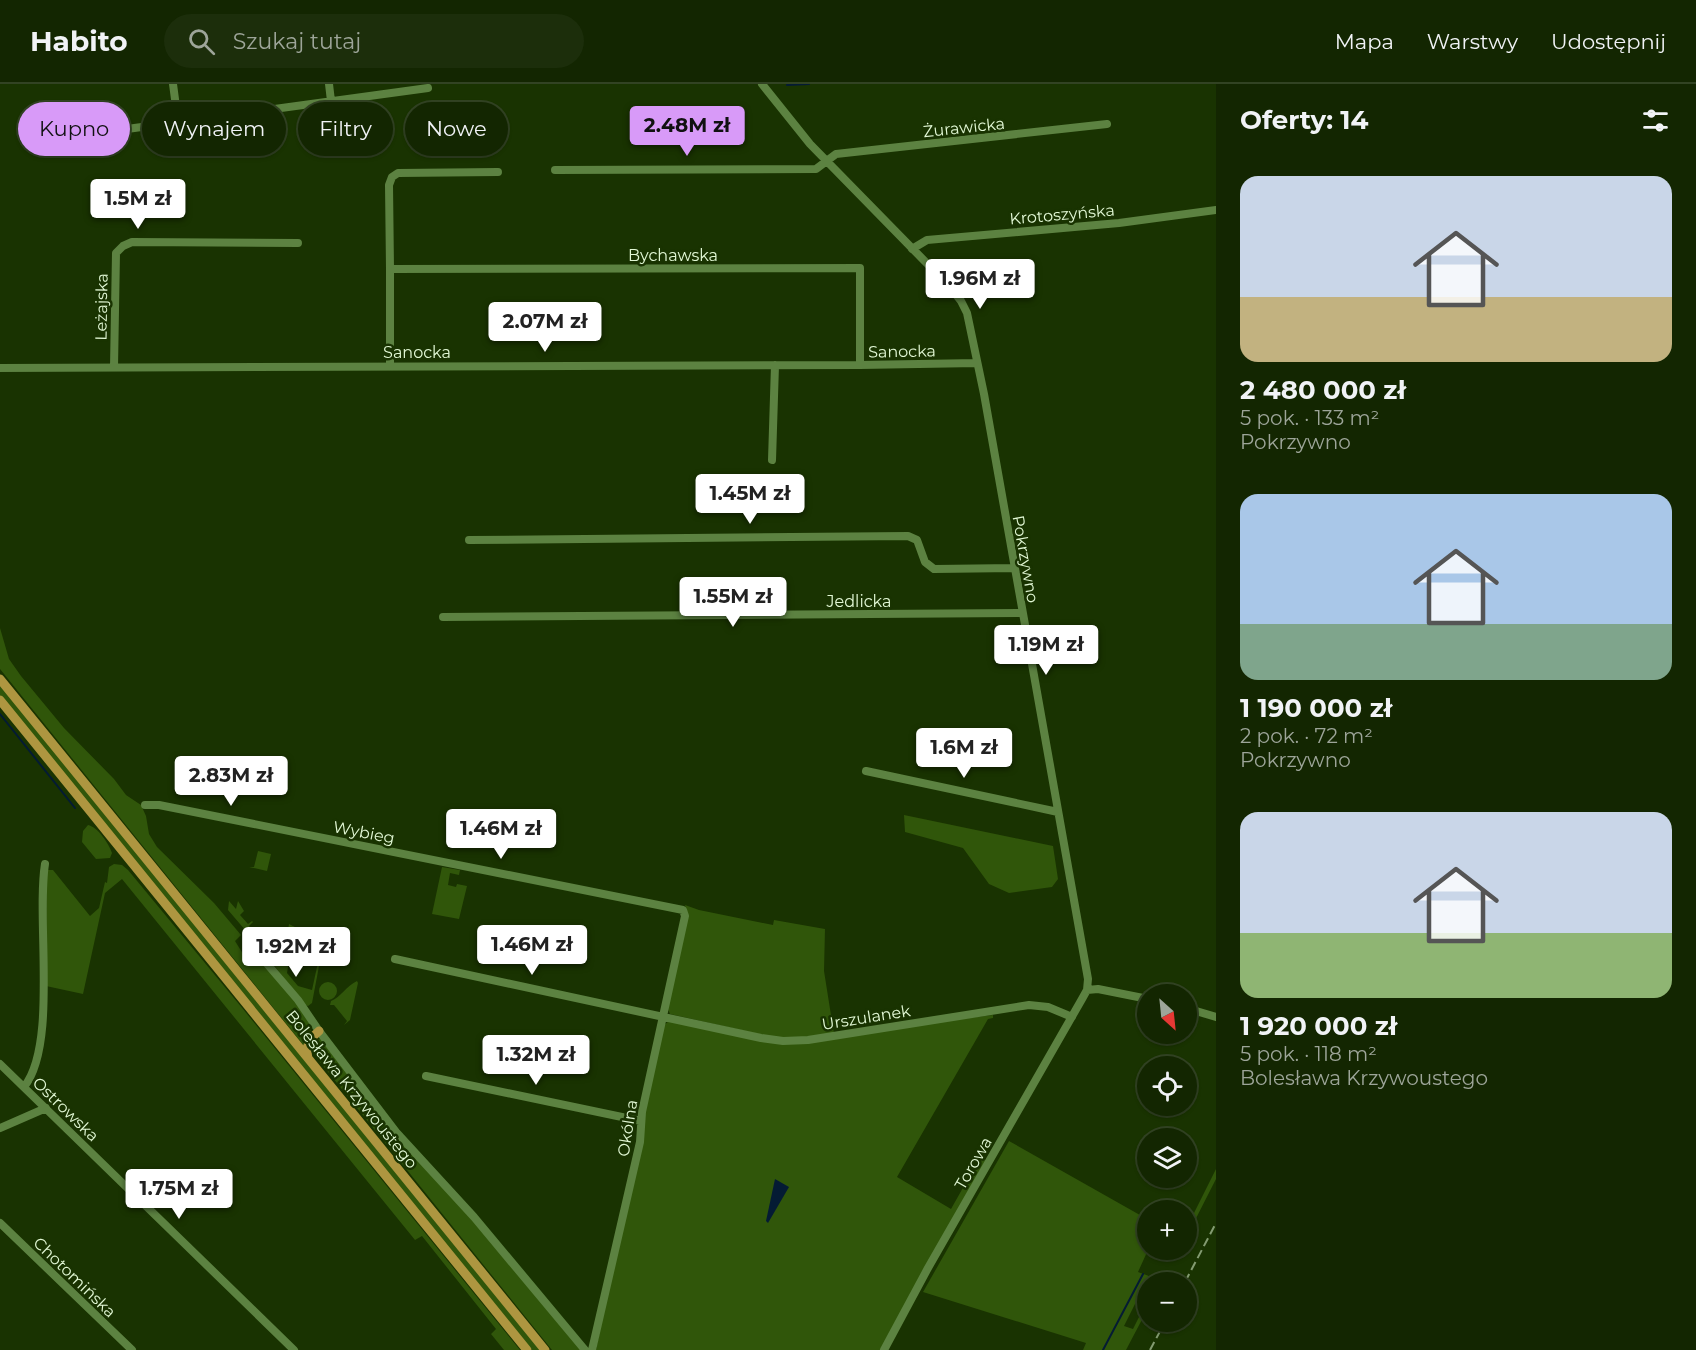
<!DOCTYPE html>
<html lang="pl">
<meta charset="utf-8">
<style>
body{margin:0;font-family:Montserrat,sans-serif;background:#1c2e0b;color:#f1f3f6;height:100vh;display:flex;flex-direction:column;font-size:22px;white-space:nowrap}
*{box-sizing:border-box;margin:0}
p{font-size:20px;color:#9da599}
.icon{flex:none;width:33px;height:33px;fill:none;stroke:currentColor;stroke-width:2;stroke-linecap:round;stroke-linejoin:round}
.map{position:relative;flex:1;overflow:hidden}
.panel{display:flex;flex-direction:column;background:#132601;width:480px}
.panel>*{flex:none}
.top-card{position:absolute;left:18px;top:18px;width:570px;height:54px;display:flex;gap:12px}
.needle{width:39px;rotate:153deg}
.buttons{position:absolute;left:1137px;top:900px;display:grid;gap:12px}
.buttons a{display:grid;place-items:center;width:60px;height:60px;border-radius:50%;background:#132601;box-shadow:0 2px 4px #0004,0 0 0 2px #324323;font-size:30px}
.price{position:absolute;translate:-50% -51px;padding:0 14px;border-radius:6px;background:#fff;color:#222;font-size:20px;line-height:39px;filter:drop-shadow(0 2px 3px #0008)}
.price::after{content:'';position:absolute;left:50%;top:36px;width:18px;height:14px;margin-left:-9px;background:inherit;clip-path:polygon(0 0,100% 0,50% 100%)}
.price.selected{background:#d89af8;color:#111}
ul{padding:0;list-style:none}
li{display:grid;align-content:center;gap:12px;height:318px;padding:0 24px}
li span{display:grid;place-items:center;height:186px;border-radius:18px;color:#555}
li>.icon{margin-inline-start:auto}
span .icon{width:108px;height:108px;fill:#fffc;stroke-width:1}
li b{font-size:26px}
h2{display:flex;justify-content:space-between;align-items:center;height:72px;padding:0 24px;font-size:26px}
.tag{padding:0 21px;border-radius:27px;background:#132601;box-shadow:0 2px 4px #0004,0 0 0 2px #324323;font-size:21px;line-height:54px}
.tag.selected{background:#d89af8;color:#111}
header{display:flex;align-items:center;gap:36px;box-sizing:border-box;height:84px;padding:0 30px;background:#132601;border-bottom:2px solid #324323}
header strong{font-size:28px}
nav{display:flex;gap:33px;margin-inline-start:auto;font-size:21px}
.search{width:420px;height:54px;background:#1c2e0b;display:flex;align-items:center;gap:15px;box-sizing:border-box;padding:0 21px;border-radius:33px;color:#9da599;font-size:22px}
main{display:flex;flex:1;min-height:0}
.map>svg:first-child{display:block}
</style>
<header>
<strong>Habito</strong>
<div class="search"><svg class="icon" aria-label="search" viewBox="0 0 24 24"><circle cx="10" cy="10" r="6"/><path d="M15 15l6 6"/></svg>Szukaj tutaj</div>
<nav><a>Mapa</a><a>Warstwy</a><a>Udostępnij</a></nav>
</header>
<main>
<div class="map">
<svg width="1216" height="1266" viewBox="0 0 1216 1266">
<rect width="100%" height="100%" fill="#193301"/>
<path fill="#30560a" d="M0,544L9,575L21,592L64,644L114,695L126,711L141,721L146,732L149,750L157,763L214,819L241,851L235,857L245,873H258L295,917L312,942L305,963L0,585Z
M0,601L540,1266H532L0,611Z
M904,731L1053,762L1058,795L1052,803L1009,809L989,800L963,764L905,748Z
M88,741C98,743 109,760 112,769L110,774L96,775L82,758L83,747Z
M258,767L271,770L267,787L249,783H254Z
M114,780L122,781L128,786L243,925L520,1266H504L491,1250L496,1245L422,1152L415,1156L122,795L105,809L83,910L46,902L47,786H53L90,832L99,824L105,798L107,799L109,783Z
M442,783L460,786L459,791L450,789L448,801L456,803L457,800L467,802L459,835L432,830Z
M229,817L236,825L238,817L244,827L240,831L248,840L252,837L253,838L249,842L256,851L261,848L258,852L265,862L269,859L272,864L271,868L262,867L258,858L248,846L246,847L228,826Z
M685,821L699,826L773,841L774,836L825,845L824,887L834,950L810,953L781,955L670,930L668,925L687,828Z
M289,840L295,843L287,889L298,902L312,906L323,855L324,856L312,919L308,922L305,921L273,880V875L276,871L280,876L284,873L279,865L280,861L285,862Z
M357,897L358,899L350,936L344,941L347,937L334,921H330L331,917C341,913 346,902 357,897Z
M319 907a9 9 0 1 1 18 0a9 9 0 1 1-18 0Z
M993,931V934L988,935L897,1093L951,1125L982,1070L985,1073V1077L880,1266H596L662,943L670,936L769,958Z
M320,955L324,957L385,1040L456,1116L582,1266H552L316,973L311,963L316,956Z
M1009,1057L1147,1135L1148,1166L1138,1188L1149,1192L1124,1242L1133,1245L1147,1217V1226L1126,1266H1083L1086,1259L923,1208Z
M1216,1085V1095L1187,1152V1143Z"/>
<path fill="#041b34" d="M775,1095L789,1103L768,1139L766,1137Z"/>
<g fill="none" stroke-linecap="round" stroke-linejoin="round">
<path stroke="#041b34" stroke-width="2" d="M787,1L809,0
M0,630L75,724
M1103,1266L1143,1190"/>
<path stroke="#5c8241" stroke-width="8" d="M173,0L178,38
M329,0L331,17
M762,0L810,60L950,203L961,217L967,229L984,310L1088,895L1087,906L1082,915L928,1184L884,1266
M127,45L428,4
M555,86L816,85L836,70L1107,40
M912,165L927,156L1119,139L1216,126
M390,185L389,101L392,93L398,89L498,88
M390,282V185L860,184V281
M114,283L116,169L123,162L132,158L298,159
M0,284L860,281L977,279
M772,376L775,281
M469,456L908,452L917,456L925,478L934,485L1015,484
M443,533L1022,529
M866,687L1058,728
M145,721H159L683,826L685,832L642,1028L640,1058L592,1266
M250,860L298,916L319,947L396,1048L474,1133L585,1266
M395,875L761,954L783,957L808,956L1029,921L1048,923L1072,933
M1087,906L1098,905L1148,915
M1186,924L1216,933
M0,980L294,1266
M426,992L641,1037
M24,1003C58,961 36,836 45,780
M0,1044L46,1024
M0,1139L132,1266"/>
<path stroke="#ae9640" stroke-width="9" d="M0,595L545,1266
M0,616L527,1266
M308,974C305,963 310,954 319,947"/>
<path stroke="#839b71" stroke-width="2" stroke-dasharray="9 4.5" stroke-linecap="butt" d="M1185,1198L1216,1139
M1150,1266L1165,1238"/>
</g>
<g text-anchor="middle" stroke-width="5" stroke-linejoin="round" paint-order="stroke">
<g font-size="16" fill="#e2f8d5" stroke="#193301">
<text transform="translate(964 43) rotate(-6)" y="6">Żurawicka</text>
<text transform="translate(1062 130) rotate(-5)" y="6">Krotoszyńska</text>
<text x="673" y="177">Bychawska</text>
<text transform="translate(101 223) rotate(-89)" y="6">Leżajska</text>
<text transform="translate(902 267) rotate(-1)" y="6">Sanocka</text>
<text x="417" y="274">Sanocka</text>
<text transform="translate(1026 475) rotate(80)" y="6">Pokrzywno</text>
<text x="859" y="523">Jedlicka</text>
<text transform="translate(364 748) rotate(11)" y="6">Wybieg</text>
<text transform="translate(866 933) rotate(-9)" y="6">Urszulanek</text>
<text transform="translate(352 1005) rotate(51)" y="6">Bolesława Krzywoustego</text>
<text transform="translate(66 1025) rotate(44)" y="6">Ostrowska</text>
<text transform="translate(627 1044) rotate(-81)" y="6">Okólna</text>
<text transform="translate(973 1079) rotate(-60)" y="6">Torowa</text>
<text transform="translate(75 1193) rotate(44)" y="6">Chotomińska</text>
</g>
</g>
</svg>
<div class="buttons">
<a><svg class="needle" viewBox="-14 -14 28 28"><path d="M0-13l5 13h-10z" fill="#e53935"/><path d="M0 13l5-13h-10z" fill="#9da599"/></svg></a>
<a><svg class="icon" aria-label="locate" viewBox="0 0 24 24"><circle cx="12" cy="12" r="6"/><path d="M12 2v4M12 18v4M2 12h4M18 12h4"/></svg></a>
<a><svg class="icon" aria-label="layers" viewBox="0 0 24 24"><path d="M12 4l9 5-9 5-9-5zM3 14l9 5 9-5"/></svg></a>
<a>+</a>
<a>−</a>
</div>
<b class="price selected" style="left:687px;top:73px">2.48M zł</b>
<b class="price" style="left:138px;top:146px">1.5M zł</b>
<b class="price" style="left:980px;top:226px">1.96M zł</b>
<b class="price" style="left:545px;top:269px">2.07M zł</b>
<b class="price" style="left:750px;top:441px">1.45M zł</b>
<b class="price" style="left:733px;top:544px">1.55M zł</b>
<b class="price" style="left:1046px;top:592px">1.19M zł</b>
<b class="price" style="left:964px;top:695px">1.6M zł</b>
<b class="price" style="left:231px;top:723px">2.83M zł</b>
<b class="price" style="left:501px;top:776px">1.46M zł</b>
<b class="price" style="left:532px;top:892px">1.46M zł</b>
<b class="price" style="left:296px;top:894px">1.92M zł</b>
<b class="price" style="left:536px;top:1002px">1.32M zł</b>
<b class="price" style="left:179px;top:1136px">1.75M zł</b>
<div class="top-card">
<a class="tag selected">Kupno</a>
<a class="tag">Wynajem</a>
<a class="tag">Filtry</a>
<a class="tag">Nowe</a>
</div>
</div>
<section class="panel">
<h2>Oferty: 14<svg class="icon" aria-label="filters" viewBox="0 0 24 24"><path d="M4 7h16M4 17h16"/><circle cx="9" cy="7" r="2"/><circle cx="15" cy="17" r="2"/></svg></h2>
<ul>
<li><span style="background:linear-gradient(#c9d6e8 65%,#c2b280 0)"><svg class="icon" aria-label="home" viewBox="0 0 24 24"><path d="M3 11l9-7 9 7M6 9v11h12V9"/></svg></span><div><b>2 480 000 zł</b><p>5 pok. · 133 m²</p><p>Pokrzywno</p></div></li>
<li><span style="background:linear-gradient(#a9c7e8 70%,#7fa58c 0)"><svg class="icon" aria-label="home" viewBox="0 0 24 24"><path d="M3 11l9-7 9 7M6 9v11h12V9"/></svg></span><div><b>1 190 000 zł</b><p>2 pok. · 72 m²</p><p>Pokrzywno</p></div></li>
<li><span style="background:linear-gradient(#c9d6e8 65%,#8fb573 0)"><svg class="icon" aria-label="home" viewBox="0 0 24 24"><path d="M3 11l9-7 9 7M6 9v11h12V9"/></svg></span><div><b>1 920 000 zł</b><p>5 pok. · 118 m²</p><p>Bolesława Krzywoustego</p></div></li>
</ul>
</section>
</main>
